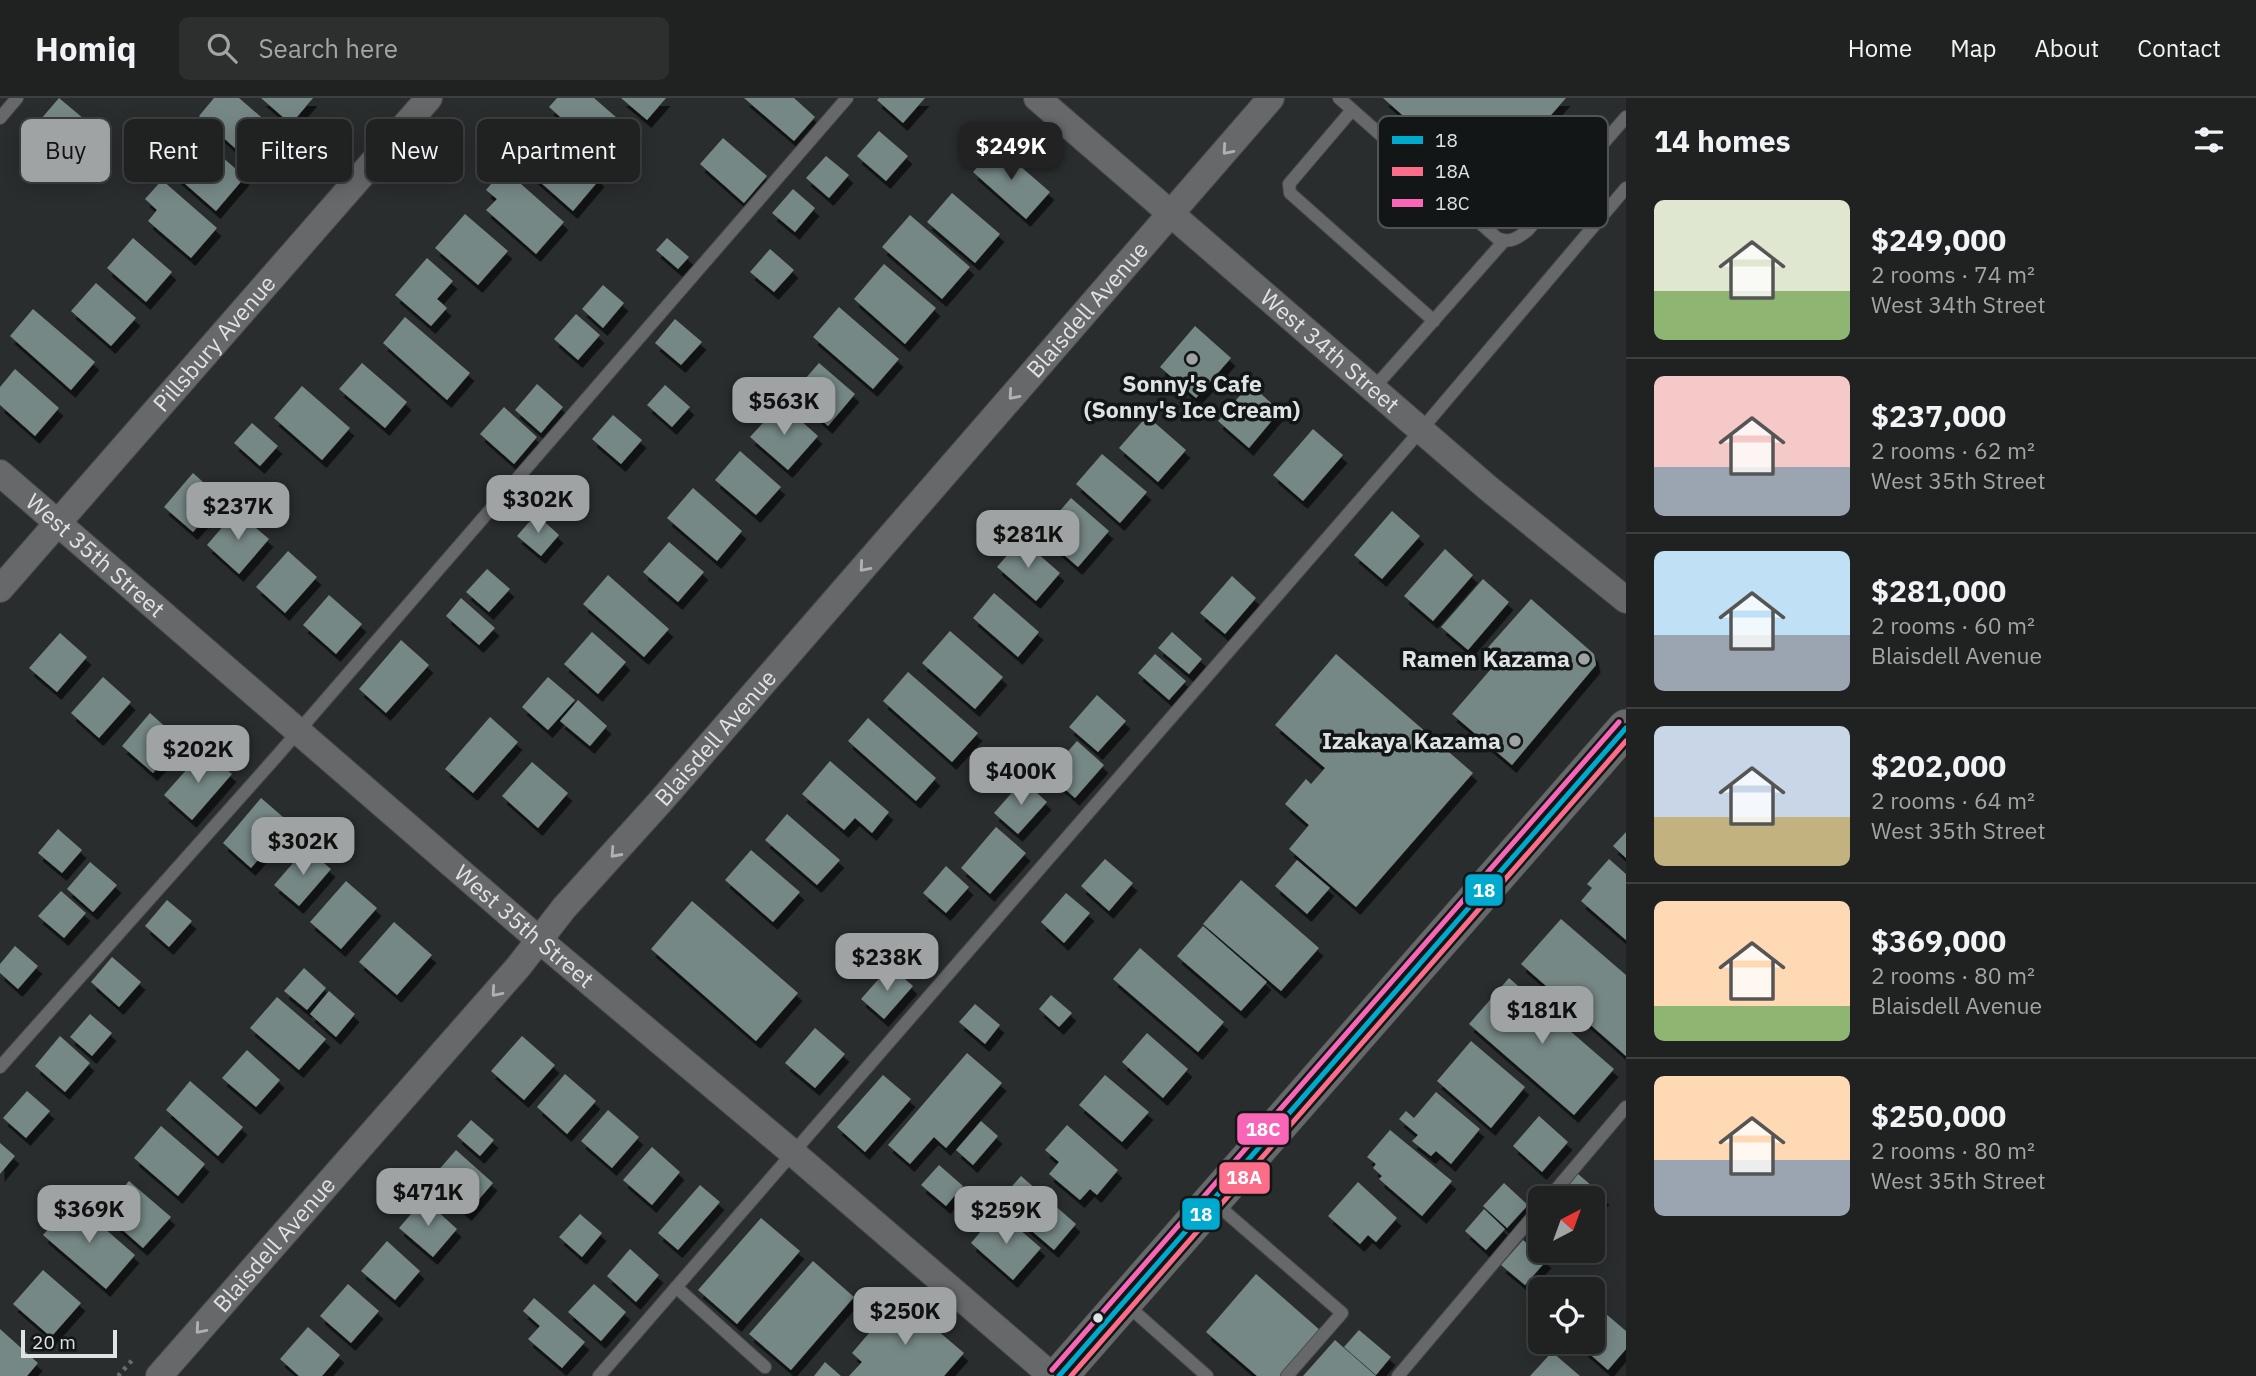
<!DOCTYPE html>
<meta charset="utf-8">
<style>
body{margin:0;font-family:"IBM Plex Sans",sans-serif;background:#2d2f2f;color:#f1f3f6;height:100vh;display:flex;flex-direction:column;font-size:26px;white-space:nowrap}
*{box-sizing:border-box;margin:0}
p{font-size:23px;color:#a2a4a5}
.icon{flex:none;width:38px;height:38px;fill:none;stroke:currentColor;stroke-width:2;stroke-linecap:round;stroke-linejoin:round}
.map{position:relative;flex:1;overflow:hidden}
.details{display:flex;flex-direction:column;background:#202222;width:630px}
.details>*{flex:none}
.banner{position:absolute;left:21px;top:21px;width:665px;height:63px;display:flex;gap:14px}
.needle{width:46px;rotate:41deg}
.tools{position:absolute;left:1528px;top:1088px;display:grid;gap:14px}
.tools a{display:grid;place-items:center;width:77px;height:77px;border-radius:10px;background:#202222;box-shadow:0 4px 18px #0003,0 0 0 2px #3d3f40;font-size:35px}
.scale{position:absolute;left:21px;bottom:18px;width:96px;box-sizing:border-box;padding-left:7px;border:4px solid #dfe3e4;border-top:0;font-size:19px;line-height:24px;white-space:nowrap;color:#dfe3e4;-webkit-text-stroke:5px #131616;paint-order:stroke}
.price{position:absolute;translate:-50% -60px;padding:0 16px;border-radius:14px;background:#a0a3a4;color:#111;font-size:23px;line-height:46px;filter:drop-shadow(0 2px 4px #0008)}
.price::after{content:'';position:absolute;left:50%;top:42px;width:21px;height:16px;margin-left:-10px;background:inherit;clip-path:polygon(0 0,100% 0,50% 100%)}
.price.selected{background:#222;color:#fff}
ul{padding:0;list-style:none}
li{display:flex;align-items:center;gap:21px;height:175px;padding:0 28px}
li+li{border-top:2px solid #3d3f40}
li span{display:grid;place-items:center;flex:none;width:196px;height:140px;border-radius:10px;color:#555}
li>.icon{margin-inline-start:auto}
span .icon{width:84px;height:84px;fill:#fffc;stroke-width:1}
li b{font-size:30px}
h2{display:flex;justify-content:space-between;align-items:center;height:84px;padding:0 28px;font-size:30px}
.pill{padding:0 24px;border-radius:10px;background:#202222;box-shadow:0 4px 18px #0003,0 0 0 2px #3d3f40;font-size:24px;line-height:63px}
.pill.selected{background:#a0a3a4;color:#111}
header{display:flex;align-items:center;gap:42px;box-sizing:border-box;height:98px;padding:0 35px;background:#202222;border-bottom:2px solid #3d3f40}
header strong{font-size:33px}
nav{display:flex;gap:38px;margin-inline-start:auto;font-size:24px}
.search{width:490px;height:63px;background:#2d2f2f;display:flex;align-items:center;gap:18px;box-sizing:border-box;padding:0 24px;border-radius:10px;color:#a2a4a5;font-size:26px}
main{display:flex;flex:1;min-height:0}
.map>svg:first-child{display:block}
</style>
<header>
<strong>Homiq</strong>
<div class="search"><svg class="icon" aria-label="search" viewBox="0 0 24 24"><circle cx="10" cy="10" r="6"/><path d="M15 15l6 6"/></svg>Search here</div>
<nav><a>Home</a><a>Map</a><a>About</a><a>Contact</a></nav>
</header>
<main>
<div class="map">
<svg width="1626" height="1278" viewBox="0 0 1626 1278">
<defs>
<filter id="shadow"><feDropShadow dx="4.5" dy="8" stdDeviation="0" flood-color="#0009"/></filter>
</defs>
<rect width="100%" height="100%" fill="#2a2d2e"/>
<path fill="#768886" filter="url(#shadow)" d="M59,0L84,21L66,42L41,21Z
M214,0H239L282,37L255,68L199,18Z
M261,0H313L291,26Z
M557,0H594L617,20L593,48L549,9Z
M621,0H666L647,22Z
M744,0H794L815,19L794,43Z
M879,0H925L903,25L877,2Z
M1383,0H1566L1536,34L1564,59L1514,115Z
M188,29L245,79L216,113L159,63Z
M879,33L908,58L886,83L857,58Z
M551,38L600,81L573,113L523,69Z
M723,40L767,78L744,105L700,66Z
M996,47L1050,94L1026,121L973,74Z
M826,58L849,77L829,100L806,80Z
M504,71L564,124L536,156L486,112L497,101L486,92Z
M162,82L217,130L191,160L148,123L157,112L145,101Z
M793,91L815,110L795,134L772,115Z
M952,95L1000,136L975,165L927,124Z
M465,116L508,153L478,187L435,150Z
M910,117L970,169L942,201L882,149Z
M133,140L172,174L146,204L107,170Z
M667,140L689,159L678,171L656,152Z
M770,151L794,172L774,194L750,174Z
M427,160L453,183L437,201L447,210L431,228L395,197Z
M884,166L936,210L905,246L854,201Z
M96,185L136,220L111,248L71,213Z
M603,187L624,205L603,230L582,211Z
M839,209L899,261L873,291L813,239Z
M33,211L95,264L71,292L10,238Z
M576,216L600,237L578,262L554,241Z
M405,219L470,275L447,302L383,245Z
M675,221L702,244L681,267L655,245Z
M1195,228L1231,260L1196,300L1160,269Z
M362,265L407,304L385,330L339,291Z
M819,265L855,296L828,328L792,296Z
M15,271L59,310L35,338L0,307V289Z
M537,286L563,309L541,335L515,312Z
M1250,286L1280,313L1249,350L1218,323Z
M665,287L690,309L672,329L647,307Z
M302,288L350,330L322,362L274,320Z
M781,305L818,338L788,372L750,339Z
M504,309L537,339L514,366L480,336Z
M613,317L642,342L621,366L592,341Z
M1147,318L1186,352L1158,384L1119,350Z
M252,325L278,348L260,368L234,345Z
M1313,331L1343,357L1303,403L1273,377Z
M740,353L781,389L756,417L715,382Z
M1102,356L1147,394L1120,425L1076,386Z
M193,375L222,401L193,434L164,409Z
M693,390L742,433L717,463L667,420Z
M1071,400L1109,433L1078,469L1040,436Z
M236,413L269,441L239,476L207,447Z
M1392,413L1420,438L1382,481L1354,457Z
M536,416L559,437L541,458L517,438Z
M1021,441L1060,475L1036,503L997,469Z
M669,444L704,474L678,504L643,474Z
M1445,451L1473,477L1433,523L1404,498Z
M288,453L317,479L285,515L256,489Z
M487,471L510,491L489,514L466,494Z
M608,477L669,531L644,559L583,506Z
M1232,478L1256,500L1225,536L1200,515Z
M1483,481L1509,504L1468,552L1441,529Z
M994,495L1039,534L1018,559L973,520Z
M329,497L362,526L336,556L303,527Z
M461,500L495,530L479,547L446,518Z
M1531,501L1594,556L1596,567L1512,667L1452,616L1497,564L1484,554Z
M950,533L1003,579L975,611L922,565Z
M592,534L626,564L598,596L564,566Z
M1172,534L1202,561L1189,576L1158,550Z
M60,535L87,559L57,594L29,570Z
M401,542L429,567L386,615L359,591Z
M1155,556L1186,583L1169,602L1138,575Z
M1336,556L1473,675L1356,809L1289,751L1309,727L1285,706L1306,681L1311,686L1325,670L1275,627Z
M908,574L978,635L952,664L883,603Z
M103,579L131,604L99,640L71,615Z
M548,579L575,602L548,632L522,609Z
M1097,597L1126,623L1098,654L1069,629Z
M578,602L607,628L590,648L560,623Z
M150,615L181,643L153,675L122,648Z
M490,619L518,644L473,695L445,671Z
M868,620L936,680L916,703L848,643Z
M1077,643L1104,667L1075,700L1048,676Z
M204,652L232,676L192,722L164,697Z
M830,663L889,714L872,735L855,720L844,732L802,696Z
M532,664L568,695L538,730L502,698Z
M1023,682L1047,704L1018,736L994,715Z
M261,700L290,725L251,770L223,745Z
M787,716L840,762L817,787L765,742Z
M996,729L1026,755L990,796L961,770Z
M58,731L82,752L62,775L38,755Z
M1626,734V760L1613,748Z
M306,750L331,771L299,808L274,787Z
M751,752L800,794L773,824L725,782Z
M1105,761L1133,785L1109,813L1081,788Z
M1609,761L1626,776V842L1581,803L1592,790L1587,786Z
M1297,762L1330,790L1307,816L1275,788Z
M90,764L117,787L93,814L67,791Z
M946,768L969,789L946,815L923,795Z
M1241,782L1319,850L1281,893L1203,826Z
M346,783L377,810L341,851L310,824Z
M61,793L86,815L64,840L38,818Z
M1066,795L1090,815L1064,845L1041,824Z
M167,802L192,823L169,849L145,828Z
M692,803L798,895L756,943L651,851Z
M1561,821L1626,877V958L1521,866Z
M394,824L432,857L397,897L359,864Z
M1203,828L1267,884L1241,913L1177,858Z
M893,840L916,860L905,872L882,853Z
M15,848L38,868L18,891L0,875V866Z
M1140,850L1224,924L1198,954L1113,881Z
M112,859L141,884L119,909L91,884Z
M890,868L913,888L884,921L861,901Z
M304,870L326,890L307,912L284,893Z
M1509,880L1614,971L1574,1017L1469,926Z
M329,893L355,916L336,939L310,916Z
M1051,897L1072,915L1059,929L1039,911Z
M277,899L326,941L299,972L250,930Z
M975,906L1000,927L985,946L959,924Z
M90,916L112,935L92,958L70,939Z
M815,930L845,956L815,990L785,965Z
M1147,935L1188,971L1163,1000L1122,964Z
M60,938L90,965L65,994L35,968Z
M522,938L555,967L524,1002L491,973Z
M1471,943L1525,989L1491,1030L1437,983Z
M247,952L280,982L256,1009L222,980Z
M967,955L1002,985L946,1050L934,1039L910,1066L888,1047Z
M565,976L596,1003L567,1036L537,1009Z
M883,977L911,1001L865,1054L837,1029Z
M1105,977L1149,1014L1122,1044L1079,1007Z
M190,983L243,1029L218,1058L166,1012Z
M27,993L50,1013L26,1040L3,1020Z
M1436,994L1480,1031L1451,1066L1436,1053L1431,1058L1412,1043L1418,1037L1399,1021L1406,1013L1414,1020Z
M608,1012L639,1039L612,1070L581,1043Z
M1539,1018L1568,1044L1542,1074L1513,1048Z
M471,1022L494,1042L480,1058L457,1038Z
M981,1023L998,1038L973,1067L956,1052Z
M1067,1027L1118,1072L1097,1097L1090,1091L1080,1102L1049,1076L1059,1064L1045,1052Z
M161,1028L205,1066L178,1098L134,1060Z
M1390,1032L1452,1083L1422,1118L1379,1081L1382,1078L1373,1070L1376,1066L1367,1059Z
M0,1045L15,1058L0,1076Z
M652,1049L680,1074L652,1107L623,1082Z
M456,1052L493,1085L467,1115L430,1082Z
M939,1067L963,1088L946,1108L921,1087Z
M1578,1076L1605,1099L1592,1113V1101H1569L1562,1095Z
M1021,1078L1076,1126L1054,1152L998,1104Z
M129,1083L171,1119L143,1150L102,1114Z
M1358,1084L1397,1120L1376,1144L1368,1137L1360,1146L1328,1118Z
M1504,1085L1528,1107L1507,1130L1483,1108Z
M700,1087L720,1104L678,1152L658,1135Z
M424,1101L457,1131L433,1159L399,1130Z
M73,1103L135,1157L106,1191L43,1137Z
M1484,1111L1505,1131L1486,1152L1465,1133Z
M998,1113L1041,1150L1013,1182L971,1145Z
M580,1116L602,1135L582,1159L559,1139Z
M761,1120L800,1153L737,1226L698,1192Z
M1523,1142L1547,1162L1525,1187L1501,1167Z
M387,1143L420,1173L395,1202L361,1173Z
M630,1151L659,1177L636,1204L607,1178Z
M813,1163L854,1199L791,1272L749,1236Z
M43,1172L81,1205L51,1239L13,1206Z
M1256,1176L1321,1233L1282,1278H1257L1206,1234Z
M348,1186L379,1213L351,1245L320,1218Z
M594,1186L626,1214L601,1243L568,1214Z
M534,1200L585,1244L562,1270L528,1241L540,1228L523,1213Z
M899,1200L964,1255L944,1278H849L862,1264L852,1255Z
M1592,1204L1626,1233V1251L1608,1272L1576,1244H1592Z
M308,1229L340,1257L322,1278H299L280,1261Z
M0,1231L38,1265L27,1278H0Z
M1359,1232L1391,1259L1376,1277L1344,1249Z
M1335,1242L1376,1278H1303Z
M1552,1254L1580,1278H1530Z
M825,1264L841,1278H814Z"/>
<g fill="none" stroke-linecap="round" stroke-linejoin="round">
<g stroke="#484b4b" stroke-width="14">
<path id="service" d="M1339,0L1497,140C1510,146 1518,140 1528,132L1626,19
M1352,12L1289,86L1290,95L1434,223
M0,20L17,0
M1373,291L1504,143
M0,969L276,659L847,0
M1548,1101L1626,1009
M1215,1105L1342,1215L1287,1278
M676,1189L765,1269
M1127,1207L1207,1278
M599,1278L1421,332L1626,90
M1398,1278L1540,1110"/>
</g>
<g stroke="#484b4b" stroke-width="28">
<g id="minor">
<path id="s1" d="M1037,0L1488,390L1626,502"/>
<path id="s2" d="M0,375L538,841L793,1055L1052,1278"/>
<path id="s3" d="M0,491L429,0"/>
<path id="s4" d="M159,1278L519,868L564,810L660,704L1271,0"/>
</g>
</g>
<g stroke="#484b4b" stroke-width="38">
<path id="secondary" d="M1059,1278L1626,630"/>
</g>
<path stroke="#696b6c" stroke-width="4.5" stroke-dasharray="3.5 5" stroke-linecap="butt" d="M118,1278L134,1260"/>
<use href="#service" stroke="#666869" stroke-width="12"/>
<use href="#minor" stroke="#666869" stroke-width="26"/>
<use href="#secondary" stroke="#666869" stroke-width="37"/>
<g stroke="#131616" stroke-width="10">
<path id="bus-1" d="M1059,1278L1626,630"/>
</g>
<g stroke="#131616" stroke-width="10">
<path id="bus-2" d="M1071,1278L1626,643"/>
</g>
<g stroke="#131616" stroke-width="10">
<path id="bus-3" d="M1052,1272L1619,624"/>
</g>
<use href="#bus-1" stroke="#00a9ce" stroke-width="5"/>
<use href="#bus-2" stroke="#fb6d88" stroke-width="5"/>
<use href="#bus-3" stroke="#fa66b7" stroke-width="5"/>
</g>
<defs><path id="oneway-chevron" d="M-2-3.5L2.5 0L-2 3.5" fill="none" stroke-width="1.6" stroke-linecap="round" stroke-linejoin="round" transform="scale(1.75)"/></defs>
<g stroke="#afb2b3">
<use href="#oneway-chevron" transform="translate(1227 52) rotate(131)"/>
<use href="#oneway-chevron" transform="translate(1013 297) rotate(131)"/>
<use href="#oneway-chevron" transform="translate(864 469) rotate(131)"/>
<use href="#oneway-chevron" transform="translate(615 755) rotate(132)"/>
<use href="#oneway-chevron" transform="translate(496 894) rotate(131)"/>
<use href="#oneway-chevron" transform="translate(200 1231) rotate(131)"/>
</g>
<g fill="#a0a3a4" stroke="#131616" stroke-width="2.5">
<circle cx="1192" cy="261" r="7"/>
<circle cx="1584" cy="561" r="7"/>
<circle cx="1515" cy="643" r="7"/>
</g>
<circle fill="#dfe3e4" stroke="#131616" stroke-width="2.5" cx="1098" cy="1220" r="6"/>
<g text-anchor="middle" stroke-width="7" stroke-linejoin="round" paint-order="stroke">
<g font-size="23" fill="#dfe3e4" stroke="#131616">
<text dy="8" stroke="none"><textPath href="#s4" startOffset="1414">Blaisdell Avenue</textPath></text>
<text dy="8" stroke="none"><textPath href="#s3" startOffset="326">Pillsbury Avenue</textPath></text>
<text dy="8" stroke="none"><textPath href="#s1" startOffset="387">West 34th Street</textPath></text>
<text dy="8" stroke="none"><textPath href="#s2" startOffset="126">West 35th Street</textPath></text>
<text dy="8" stroke="none"><textPath href="#s4" startOffset="847">Blaisdell Avenue</textPath></text>
<text dy="8" stroke="none"><textPath href="#s2" startOffset="693">West 35th Street</textPath></text>
<text dy="8" stroke="none"><textPath href="#s4" startOffset="175">Blaisdell Avenue</textPath></text>
</g>
<g font-size="23" font-weight="bold" fill="#dfe3e4" stroke="#131616" text-anchor="end">
<text x="1192" y="294" text-anchor="middle">Sonny's Cafe<tspan x="1192" dy="26">(Sonny's Ice Cream)</tspan></text>
<text x="1570" y="569">Ramen Kazama</text>
<text x="1501" y="651">Izakaya Kazama</text>
</g>
</g>
<rect x="1378" y="18" width="230" height="112" rx="10" fill="#131616" stroke="#505454" stroke-width="2"/>
<rect x="1392" y="38" width="31" height="8" fill="#00a9ce"/>
<rect x="1392" y="69" width="31" height="9" fill="#fb6d88"/>
<rect x="1392" y="101" width="31" height="8" fill="#fa66b7"/>
<g font-size="19" fill="#dfe3e4">
<text x="1435" y="49">18</text>
<text x="1435" y="80">18A</text>
<text x="1435" y="112">18C</text>
</g>
<g stroke="#131616" stroke-width="2.5">
<rect x="1464" y="775" width="40" height="34" rx="7" fill="#00a9ce"/>
<rect x="1236" y="1014" width="54" height="34" rx="7" fill="#fa66b7"/>
<rect x="1218" y="1063" width="53" height="34" rx="7" fill="#fb6d88"/>
<rect x="1181" y="1099" width="40" height="34" rx="7" fill="#00a9ce"/>
</g>
<g font-size="19" text-anchor="middle" font-weight="bold" fill="#fff">
<text x="1484" y="799">18</text>
<text x="1263" y="1038">18C</text>
<text x="1244" y="1086">18A</text>
<text x="1201" y="1123">18</text>
</g>
</svg>
<div class="tools">
<a><svg class="needle" viewBox="-14 -14 28 28"><path d="M0-13l5 13h-10z" fill="#e53935"/><path d="M0 13l5-13h-10z" fill="#a2a4a5"/></svg></a>
<a><svg class="icon" aria-label="locate" viewBox="0 0 24 24"><circle cx="12" cy="12" r="6"/><path d="M12 2v4M12 18v4M2 12h4M18 12h4"/></svg></a>
</div>
<div class="scale">20 m</div>
<b class="price selected" style="left:1011px;top:84px">$249K</b>
<b class="price" style="left:784px;top:339px">$563K</b>
<b class="price" style="left:538px;top:437px">$302K</b>
<b class="price" style="left:238px;top:444px">$237K</b>
<b class="price" style="left:1028px;top:472px">$281K</b>
<b class="price" style="left:198px;top:687px">$202K</b>
<b class="price" style="left:1021px;top:709px">$400K</b>
<b class="price" style="left:303px;top:779px">$302K</b>
<b class="price" style="left:887px;top:895px">$238K</b>
<b class="price" style="left:1542px;top:948px">$181K</b>
<b class="price" style="left:428px;top:1130px">$471K</b>
<b class="price" style="left:89px;top:1147px">$369K</b>
<b class="price" style="left:1006px;top:1148px">$259K</b>
<b class="price" style="left:905px;top:1249px">$250K</b>
<div class="banner">
<a class="pill selected">Buy</a>
<a class="pill">Rent</a>
<a class="pill">Filters</a>
<a class="pill">New</a>
<a class="pill">Apartment</a>
</div>
</div>
<section class="details">
<h2>14 homes<svg class="icon" aria-label="filters" viewBox="0 0 24 24"><path d="M4 7h16M4 17h16"/><circle cx="9" cy="7" r="2"/><circle cx="15" cy="17" r="2"/></svg></h2>
<ul>
<li><span style="background:linear-gradient(#dfe7d0 65%,#8fb573 0)"><svg class="icon" aria-label="home" viewBox="0 0 24 24"><path d="M3 11l9-7 9 7M6 9v11h12V9"/></svg></span><div><b>$249,000</b><p>2 rooms · 74 m²</p><p>West 34th Street</p></div></li>
<li><span style="background:linear-gradient(#f6c9c9 65%,#9aa5b1 0)"><svg class="icon" aria-label="home" viewBox="0 0 24 24"><path d="M3 11l9-7 9 7M6 9v11h12V9"/></svg></span><div><b>$237,000</b><p>2 rooms · 62 m²</p><p>West 35th Street</p></div></li>
<li><span style="background:linear-gradient(#bfe0f5 60%,#9aa5b1 0)"><svg class="icon" aria-label="home" viewBox="0 0 24 24"><path d="M3 11l9-7 9 7M6 9v11h12V9"/></svg></span><div><b>$281,000</b><p>2 rooms · 60 m²</p><p>Blaisdell Avenue</p></div></li>
<li><span style="background:linear-gradient(#c9d6e8 65%,#c2b280 0)"><svg class="icon" aria-label="home" viewBox="0 0 24 24"><path d="M3 11l9-7 9 7M6 9v11h12V9"/></svg></span><div><b>$202,000</b><p>2 rooms · 64 m²</p><p>West 35th Street</p></div></li>
<li><span style="background:linear-gradient(#ffd9b3 75%,#8fb573 0)"><svg class="icon" aria-label="home" viewBox="0 0 24 24"><path d="M3 11l9-7 9 7M6 9v11h12V9"/></svg></span><div><b>$369,000</b><p>2 rooms · 80 m²</p><p>Blaisdell Avenue</p></div></li>
<li><span style="background:linear-gradient(#ffd9b3 60%,#9aa5b1 0)"><svg class="icon" aria-label="home" viewBox="0 0 24 24"><path d="M3 11l9-7 9 7M6 9v11h12V9"/></svg></span><div><b>$250,000</b><p>2 rooms · 80 m²</p><p>West 35th Street</p></div></li>
</ul>
</section>
</main>
